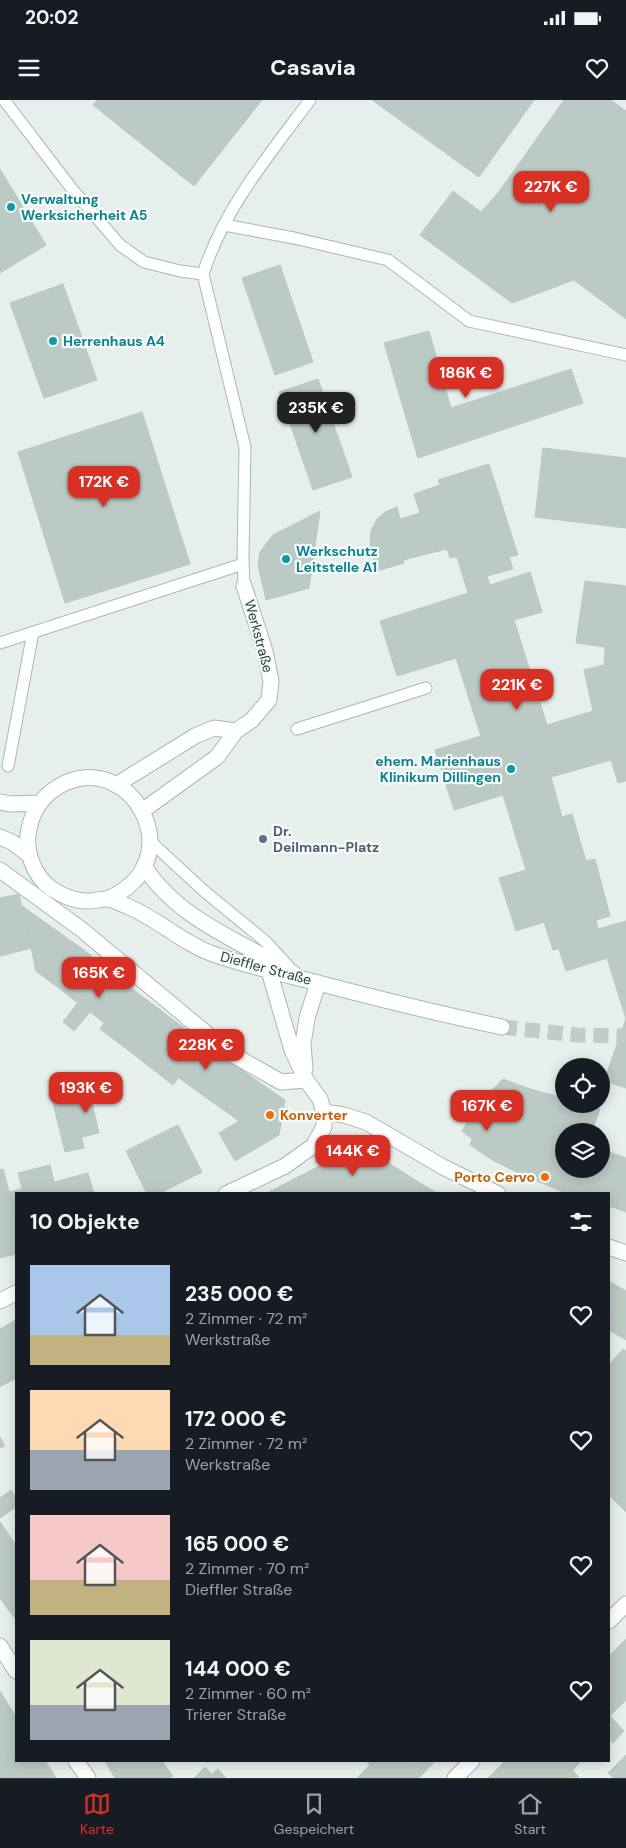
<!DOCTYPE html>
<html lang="de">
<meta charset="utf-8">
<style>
body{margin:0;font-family:"DM Sans",sans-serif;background:#20242c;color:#f1f3f6;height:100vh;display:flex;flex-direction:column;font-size:19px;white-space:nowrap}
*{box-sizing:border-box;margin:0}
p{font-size:16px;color:#9ea1a6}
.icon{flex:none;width:28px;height:28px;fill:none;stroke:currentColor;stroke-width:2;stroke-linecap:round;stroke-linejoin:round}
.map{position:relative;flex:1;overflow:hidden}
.side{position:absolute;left:15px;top:1092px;width:595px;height:570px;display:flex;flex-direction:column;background:#171b24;border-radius:0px;box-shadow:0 2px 12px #0003}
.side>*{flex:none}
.controls{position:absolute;left:555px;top:958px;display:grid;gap:10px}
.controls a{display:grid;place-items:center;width:55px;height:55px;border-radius:50%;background:#171b24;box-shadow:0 2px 12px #0003;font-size:25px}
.price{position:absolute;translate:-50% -42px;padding:0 11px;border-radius:10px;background:#d93025;color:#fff;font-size:16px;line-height:32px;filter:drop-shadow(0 1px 2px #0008)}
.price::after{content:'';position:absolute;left:50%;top:30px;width:15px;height:11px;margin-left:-8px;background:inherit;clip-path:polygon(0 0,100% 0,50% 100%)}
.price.on{background:#222;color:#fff}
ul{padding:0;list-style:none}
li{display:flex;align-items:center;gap:15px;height:125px;padding:0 15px}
li span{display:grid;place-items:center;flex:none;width:140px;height:100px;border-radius:0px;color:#555}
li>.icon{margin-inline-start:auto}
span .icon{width:60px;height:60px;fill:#fffc;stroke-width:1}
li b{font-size:21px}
h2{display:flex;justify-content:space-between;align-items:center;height:60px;padding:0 15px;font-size:21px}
.status{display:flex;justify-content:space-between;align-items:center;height:35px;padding:0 25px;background:#171b24;direction:ltr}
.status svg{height:14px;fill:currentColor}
header{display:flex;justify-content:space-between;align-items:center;height:65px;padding:0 15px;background:#171b24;font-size:22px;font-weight:800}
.dock{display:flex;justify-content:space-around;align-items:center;height:70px;border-top:1px solid #363941;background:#171b24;font-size:14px;color:#9ea1a6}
.dock a{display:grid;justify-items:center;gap:2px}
.dock .on{color:#d93025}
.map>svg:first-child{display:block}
</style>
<div class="status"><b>20:02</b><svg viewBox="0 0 49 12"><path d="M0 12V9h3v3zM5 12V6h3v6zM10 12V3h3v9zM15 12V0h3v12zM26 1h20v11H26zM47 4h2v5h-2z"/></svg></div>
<header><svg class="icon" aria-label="menu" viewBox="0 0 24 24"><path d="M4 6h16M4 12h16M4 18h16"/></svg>Casavia<svg class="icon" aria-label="heart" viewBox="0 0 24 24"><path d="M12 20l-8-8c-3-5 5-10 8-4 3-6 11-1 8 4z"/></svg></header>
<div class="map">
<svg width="626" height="1678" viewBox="0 0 626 1678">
<rect width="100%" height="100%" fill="#e6efeb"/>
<path fill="#bbcac4" stroke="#b8c9c2" d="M97,0H262L194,86L93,5Z
M372,0H534L479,77Z
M564,0H611L626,11V219L574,180L512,203L420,135L453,91L481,112L498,93Z
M0,69L46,145L0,173Z
M280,165L313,262L275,275L242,178Z
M63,184L97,280L44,298L10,203Z
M429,231L451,308L571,269L583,303L418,358L384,243Z
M318,279L352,377L313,390L279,292Z
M142,312L190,464L65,503L18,352Z
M543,348L626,358V428L535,417Z
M489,364L518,455L509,457L513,469L487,476L490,485L530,472L542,512L514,520L547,625L593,611L584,570L604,565L605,547L576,543L585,481L626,486V681L618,683L611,660L551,677L562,717L572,714L586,761L595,759L610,816L596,820L598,829L626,821V988L604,981L626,919L607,858L566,871L559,849L553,850L544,822L516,831L499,778L526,770L503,695L454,710L435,650L481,636L456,558L397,576L380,521L468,493L457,457L450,458L447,449L403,460L404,463L377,471L370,445L371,431L377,419L385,412L397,407L400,419L420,413L414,394L440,385L438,380Z
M320,411L309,488L266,500L258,465L260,452L273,435Z
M19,794L32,848L0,856V798Z
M22,806L84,850L56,886L36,871Z
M84,850L105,867L78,903L56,886Z
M105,867L131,888L104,923L90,912L74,931L63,922Z
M131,888L155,906L124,947L100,929Z
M155,906L204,943L173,985L124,947Z
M204,943L234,964L208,999L179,978Z
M234,964L253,978L228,1013L208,999Z
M253,978L285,1000L279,1035L235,1061L219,1033L239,1021L228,1013Z
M503,979L530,989L512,1026L478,1004Z
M530,989L564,998V1003L545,1043L512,1026Z
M89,990L99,1033L82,1037L72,995Z
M72,995L84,1048L65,1052L52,999Z
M564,1003L583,1004L600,1009L592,1031H564V1034L552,1028Z
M478,1004L512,1026L494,1061L470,1045L472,1039L462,1031Z
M178,1025L202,1072L158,1094H147L126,1051Z
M512,1026L545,1043L527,1077L494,1061Z
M552,1028L564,1034V1069H583L573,1094H568L527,1077Z
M360,1045L425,1086L415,1094H265Z
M601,1049L626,1058V1073L615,1108L609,1106V1094H573L583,1069H601Z
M50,1065L57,1094H16V1119L9,1092L22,1089L18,1073Z
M3,1069L14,1110L0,1113V1070Z
M88,1073L94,1094H57L54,1082Z
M626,1073V1112L615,1108Z
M425,1086L439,1094H415Z
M14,1110L16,1119V1154L0,1158V1113Z
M609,1181L626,1191L609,1221Z
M626,1192V1240L609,1230V1221Z
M16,1220V1258L0,1229Z
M0,1228L16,1258V1278L0,1287Z
M623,1249L626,1251V1379L609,1397V1265Z
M0,1337L5,1346L0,1348Z
M626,1379V1412L610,1396Z
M11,1390L16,1399V1407L0,1418V1398Z
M0,1422L5,1429L0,1432Z
M5,1429L16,1446V1465L0,1477V1432Z
M16,1465V1500L7,1508L0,1498V1477Z
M16,1500V1520L7,1508Z
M626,1539V1555L618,1547Z
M618,1547L626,1555V1588L609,1571V1556Z
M609,1571L626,1588V1600L615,1611L609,1605Z
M0,1591L11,1609L0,1616Z
M609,1605L615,1611L610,1616L624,1631L613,1643L609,1639Z
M11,1609L16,1617V1638L0,1649V1616Z
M16,1638V1661H45L53,1673L45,1678H0V1649Z
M626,1655V1678H613L608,1673Z
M105,1661H139L121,1678H115Z
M139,1661H162L173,1676L171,1678H121Z
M366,1661H405L421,1676L419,1678H383Z
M405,1661H435L421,1676Z
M505,1661H528L545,1678H512L500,1666Z
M528,1661H562L579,1677L545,1678Z
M562,1661H581L572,1671Z
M370,1665L383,1678H357Z
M500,1666L512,1678H488Z
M205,1667L212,1674L218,1669L226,1678H194Z
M53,1673L56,1678H45Z"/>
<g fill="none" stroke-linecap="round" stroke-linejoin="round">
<path stroke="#bfccc8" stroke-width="15" stroke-dasharray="15 8" stroke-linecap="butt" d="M502,927L577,935L626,936"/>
<g stroke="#a8b8b2" stroke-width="13">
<path id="lane" d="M4,0L72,89L120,145L144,162L180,171L203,174
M224,125L294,138L388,160L469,221L626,255
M244,486L243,457L245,347L203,174C224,108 270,54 310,0
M0,543L243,464
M297,629L426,588
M8,666L33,532
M150,741L204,791L265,841L289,867"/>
</g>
<g stroke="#a8b8b2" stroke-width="17">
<path id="street" d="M116,685L195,636L214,628L236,631
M142,711L217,657L236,631L252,620L269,600L271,581L265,551L244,486
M0,770L81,829L230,953L281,982L306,980
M305,969L303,944L307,918L318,883
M324,1012L344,1015L366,1022L443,1067L498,1094
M226,1094L285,1066L313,1046L324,1027V1012L320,999L306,980L292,950L269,871L272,860
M609,1147L626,1153
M0,1201L16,1193
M609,1521L626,1504
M0,1546L16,1571
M76,1661L88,1678
M455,1678L472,1661"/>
</g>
<g stroke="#a4bbb3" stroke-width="17">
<path id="secondary" d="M0,702L11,704L40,703
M0,737L12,742L29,755
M144,766C178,820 241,841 293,873
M107,799C193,763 134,652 65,683C46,692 33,708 29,729C24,750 34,777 52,789C63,796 77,802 90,801C95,801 101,799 106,799C113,799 122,804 129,807C158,819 182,843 213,854C247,866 283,874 318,883C379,899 440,914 502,927"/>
</g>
<use href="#lane" stroke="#fff" stroke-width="11"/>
<use href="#street" stroke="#fff" stroke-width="15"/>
<use href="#secondary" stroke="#fff" stroke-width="15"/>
</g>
<g fill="#0f9aa8" stroke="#f7fbf9" stroke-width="2">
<circle cx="11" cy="107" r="5"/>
<circle cx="53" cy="241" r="5"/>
<circle cx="286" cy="459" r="5"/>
<circle cx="511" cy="669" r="5"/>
</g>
<circle fill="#5c6f8a" stroke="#f7fbf9" stroke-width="2" cx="263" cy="739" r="5"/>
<g fill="#e8710a" stroke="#f7fbf9" stroke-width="2">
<circle cx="270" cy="1015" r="5"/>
<circle cx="545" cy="1077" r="5"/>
</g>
<g text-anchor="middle" stroke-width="4.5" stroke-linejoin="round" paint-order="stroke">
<g font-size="14" font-weight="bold" fill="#0d838f" stroke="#f7fbf9" text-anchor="start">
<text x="21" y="104">Verwaltung<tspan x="21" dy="16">Werksicherheit A5</tspan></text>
<text x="63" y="246">Herrenhaus A4</text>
<text x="296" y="456">Werkschutz<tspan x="296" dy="16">Leitstelle A1</tspan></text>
<text x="501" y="666" text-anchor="end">ehem. Marienhaus<tspan x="501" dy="16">Klinikum Dillingen</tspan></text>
</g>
<g font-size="14" fill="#24423a" stroke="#f7fbf9">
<text transform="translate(259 536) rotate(75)" y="5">Werkstraße</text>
<text transform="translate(266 868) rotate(15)" y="5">Dieffler Straße</text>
</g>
<g font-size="14" font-weight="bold" fill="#4e5e75" stroke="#f7fbf9" text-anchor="start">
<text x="273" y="736">Dr.<tspan x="273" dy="16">Deilmann-Platz</tspan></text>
</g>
<g font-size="14" font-weight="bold" fill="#c56008" stroke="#f7fbf9" text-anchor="start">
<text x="280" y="1020">Konverter</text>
<text x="535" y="1082" text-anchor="end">Porto Cervo</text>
</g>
</g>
</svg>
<div class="controls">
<a><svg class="icon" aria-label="locate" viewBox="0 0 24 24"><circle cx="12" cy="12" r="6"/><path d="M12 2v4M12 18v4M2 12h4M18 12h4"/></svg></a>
<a><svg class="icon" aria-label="layers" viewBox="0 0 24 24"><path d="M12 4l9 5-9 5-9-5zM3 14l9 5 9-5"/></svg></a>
</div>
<b class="price" style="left:551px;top:113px">227K €</b>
<b class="price" style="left:466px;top:299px">186K €</b>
<b class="price on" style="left:316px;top:334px">235K €</b>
<b class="price" style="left:104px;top:408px">172K €</b>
<b class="price" style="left:517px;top:611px">221K €</b>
<b class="price" style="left:99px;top:899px">165K €</b>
<b class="price" style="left:206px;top:971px">228K €</b>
<b class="price" style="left:86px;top:1014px">193K €</b>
<b class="price" style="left:487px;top:1032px">167K €</b>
<b class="price" style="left:353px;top:1077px">144K €</b>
<section class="side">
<h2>10 Objekte<svg class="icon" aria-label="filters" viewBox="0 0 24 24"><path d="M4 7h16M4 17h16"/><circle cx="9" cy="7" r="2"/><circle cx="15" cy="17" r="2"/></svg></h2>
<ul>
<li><span style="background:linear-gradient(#a9c7e8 70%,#c2b280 0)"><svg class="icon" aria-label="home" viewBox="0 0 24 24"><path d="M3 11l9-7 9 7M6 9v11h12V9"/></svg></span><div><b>235 000 €</b><p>2 Zimmer · 72 m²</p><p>Werkstraße</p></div><svg class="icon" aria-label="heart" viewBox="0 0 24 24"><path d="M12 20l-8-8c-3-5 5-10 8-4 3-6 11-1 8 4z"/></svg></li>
<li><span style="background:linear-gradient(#ffd9b3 60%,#9aa5b1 0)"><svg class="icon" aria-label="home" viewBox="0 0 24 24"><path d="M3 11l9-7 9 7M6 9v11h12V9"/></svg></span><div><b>172 000 €</b><p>2 Zimmer · 72 m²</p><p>Werkstraße</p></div><svg class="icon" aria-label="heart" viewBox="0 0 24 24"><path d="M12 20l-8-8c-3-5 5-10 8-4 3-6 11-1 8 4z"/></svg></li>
<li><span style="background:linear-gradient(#f6c9c9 65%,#c2b280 0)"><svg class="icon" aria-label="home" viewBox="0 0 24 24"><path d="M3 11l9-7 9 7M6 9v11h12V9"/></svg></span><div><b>165 000 €</b><p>2 Zimmer · 70 m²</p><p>Dieffler Straße</p></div><svg class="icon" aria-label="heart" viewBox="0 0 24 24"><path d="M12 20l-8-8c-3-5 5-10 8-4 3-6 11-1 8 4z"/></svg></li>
<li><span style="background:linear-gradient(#dfe7d0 65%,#9aa5b1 0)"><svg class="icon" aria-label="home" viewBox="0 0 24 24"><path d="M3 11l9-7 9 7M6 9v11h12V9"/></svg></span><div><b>144 000 €</b><p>2 Zimmer · 60 m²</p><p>Trierer Straße</p></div><svg class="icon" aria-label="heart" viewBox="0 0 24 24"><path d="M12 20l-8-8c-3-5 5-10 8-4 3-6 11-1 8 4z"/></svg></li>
</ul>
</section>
</div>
<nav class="dock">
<a class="on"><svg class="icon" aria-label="map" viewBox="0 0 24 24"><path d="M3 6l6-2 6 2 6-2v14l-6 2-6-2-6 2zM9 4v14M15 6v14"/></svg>Karte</a>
<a><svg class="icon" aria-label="saved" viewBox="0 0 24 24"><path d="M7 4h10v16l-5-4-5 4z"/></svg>Gespeichert</a>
<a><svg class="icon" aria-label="home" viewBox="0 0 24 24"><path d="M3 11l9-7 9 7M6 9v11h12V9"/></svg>Start</a>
</nav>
